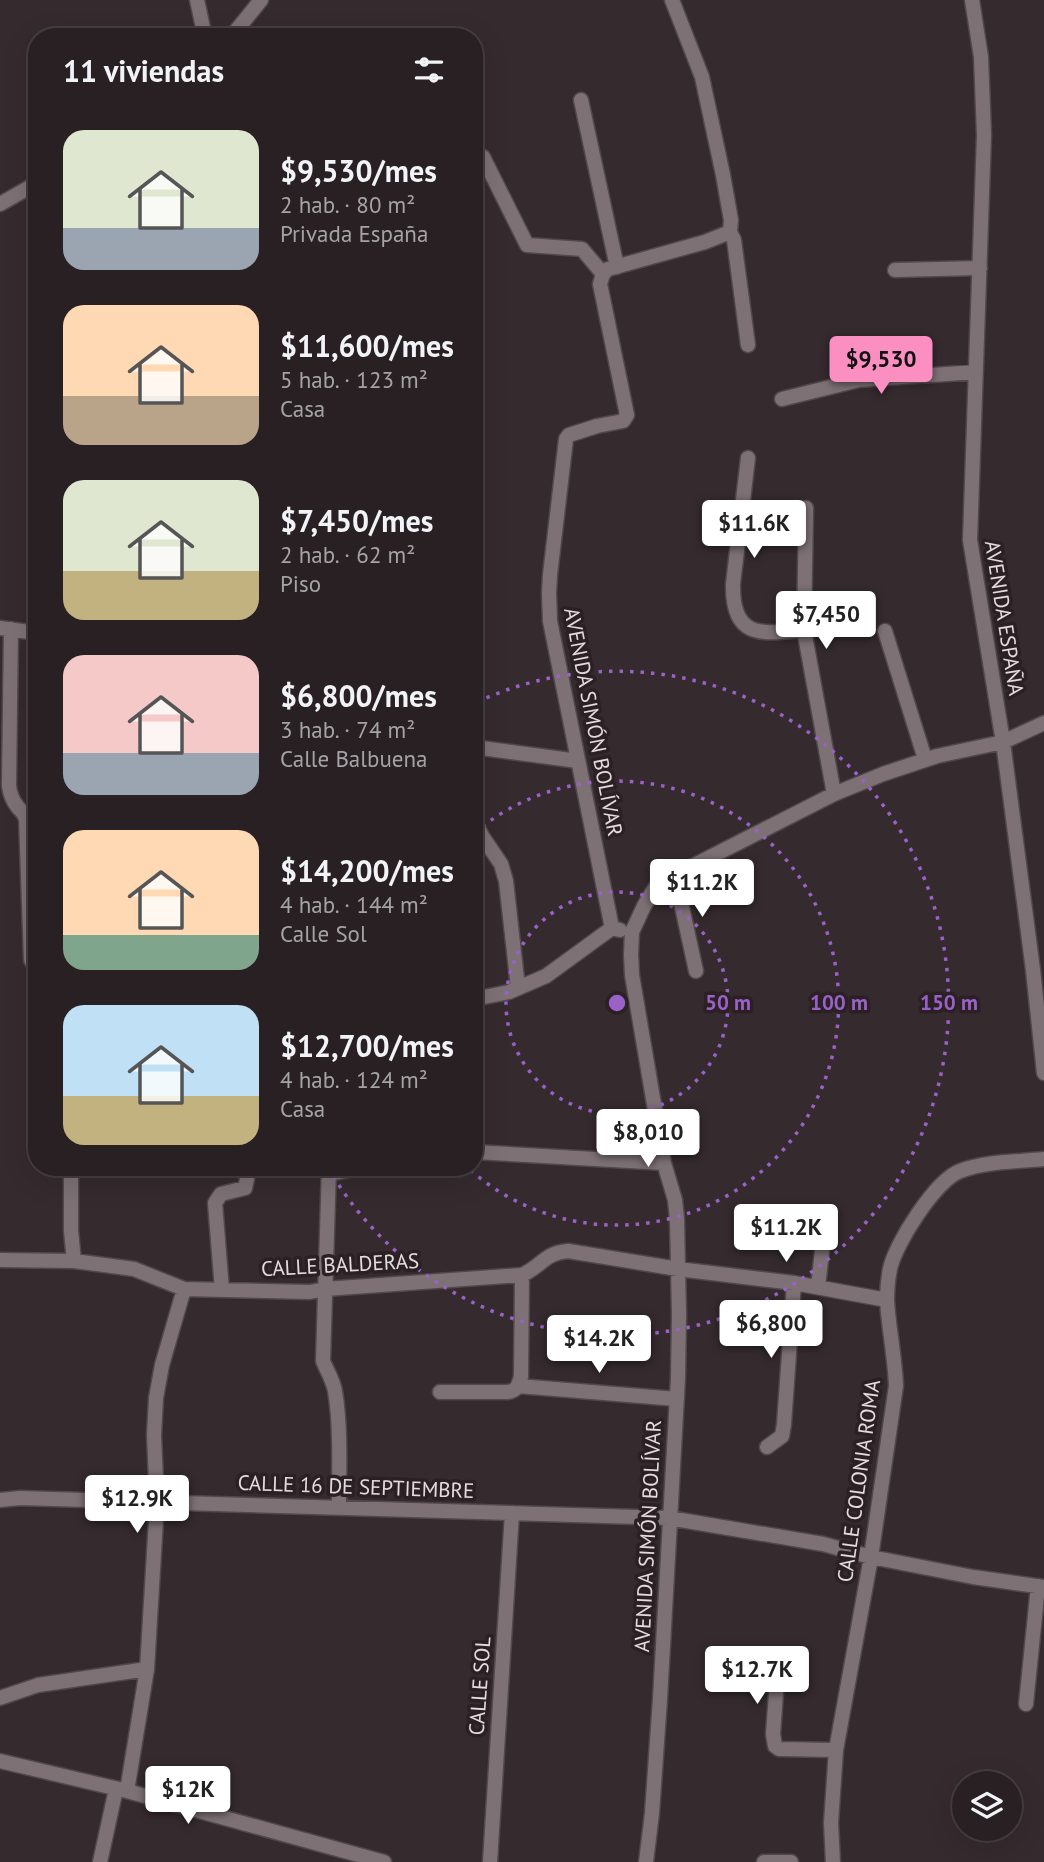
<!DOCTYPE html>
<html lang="es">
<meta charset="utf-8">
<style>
body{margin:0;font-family:"PT Sans",sans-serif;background:#30282b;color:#f1f3f6;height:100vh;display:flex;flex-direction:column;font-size:26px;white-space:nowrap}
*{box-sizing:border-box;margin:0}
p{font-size:23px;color:#a5a3a6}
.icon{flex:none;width:38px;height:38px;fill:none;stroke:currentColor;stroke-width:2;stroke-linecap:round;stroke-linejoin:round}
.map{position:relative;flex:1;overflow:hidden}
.details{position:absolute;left:28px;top:28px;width:455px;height:1148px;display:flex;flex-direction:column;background:#282023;border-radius:28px;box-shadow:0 7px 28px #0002,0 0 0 2px #443e41}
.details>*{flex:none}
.fabs{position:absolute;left:952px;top:1771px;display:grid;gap:14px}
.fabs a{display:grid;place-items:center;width:70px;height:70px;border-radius:50%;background:#282023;box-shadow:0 7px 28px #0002,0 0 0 2px #443e41;font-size:35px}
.price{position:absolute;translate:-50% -60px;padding:0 16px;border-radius:7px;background:#fff;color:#222;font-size:23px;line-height:46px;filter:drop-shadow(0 2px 4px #0008)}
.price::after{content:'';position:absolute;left:50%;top:42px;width:21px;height:16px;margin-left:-10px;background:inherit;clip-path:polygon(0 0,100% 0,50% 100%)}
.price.active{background:#fc8fc2;color:#111}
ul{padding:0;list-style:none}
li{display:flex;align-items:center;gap:21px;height:175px;padding:0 35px}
li span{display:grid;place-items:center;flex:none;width:196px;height:140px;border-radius:21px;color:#555}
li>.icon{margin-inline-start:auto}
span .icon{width:84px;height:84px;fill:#fffc;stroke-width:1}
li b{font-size:30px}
h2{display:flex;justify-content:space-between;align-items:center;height:84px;padding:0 35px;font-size:30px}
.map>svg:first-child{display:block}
</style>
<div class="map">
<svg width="1044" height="1862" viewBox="0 0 1044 1862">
<rect width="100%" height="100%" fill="#352b2f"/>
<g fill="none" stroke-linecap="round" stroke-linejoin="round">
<g stroke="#50484b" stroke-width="17">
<path id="minor" d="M197,0L205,37
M972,0L981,57L984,135L970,540L1003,742L1033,970L1044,1073
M231,37L261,0
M581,100L617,267
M474,152L483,157L527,245L582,249L603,274
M0,204L37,183
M730,232L734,240L748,345
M895,270L980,268
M782,399L859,380L976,372
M748,458L733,584C732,639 761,634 804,630
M806,508L804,630L834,794
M0,628L37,633
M11,629L9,786C10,793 12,800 17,806C21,812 24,812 26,819L31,960L37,969
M885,631L925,759
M474,747L578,761
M474,815L475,822L482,836L501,864L506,881L518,988
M675,875L696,971
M612,928L550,621L549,593L550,575L566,439L569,435L597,426L623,421L627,415L600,284L603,274L608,269L705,242L730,232L731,220L723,175L702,77L672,0
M474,999L509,992L546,976L612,928L620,930
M474,1152L664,1163
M71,1167V1231L74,1261
M329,1167L323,1361C327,1371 333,1380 335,1391C341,1426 339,1472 339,1507
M329,1174L363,1167
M0,1260L74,1261L134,1269L184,1289L310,1292L325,1289L522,1275C542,1266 544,1253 568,1251L678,1269L794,1283L887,1300
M818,1287L826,1215
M222,1290L215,1203L221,1194L245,1188L247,1179L245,1167
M518,1386L677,1399
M440,1392H507C517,1391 518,1386 521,1377L522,1275
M767,1447L782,1436L784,1424L794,1283
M0,1500L20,1498L669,1518L823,1544L871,1557L973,1577L1044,1587
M778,1666L773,1734L775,1746L779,1749L836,1750
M0,1698L38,1685L147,1669
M1026,1704L1038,1586
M0,1761L127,1791L384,1862
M127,1791L147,1669L157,1503L154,1435L156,1398L162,1365L184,1289
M100,1862L116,1789
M490,1862L512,1513
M646,1862L652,1813L660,1699L678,1378L679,1315L677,1219L675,1200L664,1163L632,975L631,955L632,932L644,906L655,888L675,875L834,794L883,774L937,756L1003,742L1044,723
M764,1862H791
M833,1862L831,1823L836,1750L871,1557L896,1386C895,1358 889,1330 887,1301C887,1291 888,1279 890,1269C895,1244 935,1181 960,1171C986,1161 1017,1162 1044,1159"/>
</g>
<use href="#minor" stroke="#7d7175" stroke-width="14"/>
</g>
<g fill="none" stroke="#9a61c9" stroke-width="3.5" stroke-dasharray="3.5 7">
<circle cx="617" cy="1003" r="111"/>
<path d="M474 833A222 222 0 1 1 468 1168"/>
<path d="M477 702A332 332 0 1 1 329 1169"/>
</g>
<g text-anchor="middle" stroke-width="7" stroke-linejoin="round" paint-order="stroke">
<g font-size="21" fill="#e3dcdf" stroke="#2b2125">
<text transform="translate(1004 618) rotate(81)" y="7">AVENIDA ESPAÑA</text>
<text transform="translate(593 722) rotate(79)" y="7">AVENIDA SIMÓN BOLÍVAR</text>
<text transform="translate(340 1265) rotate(-3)" y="7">CALLE BALDERAS</text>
<text transform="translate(859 1481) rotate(-82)" y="7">CALLE COLONIA ROMA</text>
<text transform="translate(356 1487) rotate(2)" y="7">CALLE 16 DE SEPTIEMBRE</text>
<text transform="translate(648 1536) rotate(-87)" y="7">AVENIDA SIMÓN BOLÍVAR</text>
<text transform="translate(480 1686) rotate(-86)" y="7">CALLE SOL</text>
</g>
</g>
<circle cx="617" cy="1003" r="10" fill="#9a61c9" stroke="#2b2125" stroke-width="3.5"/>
<g font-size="21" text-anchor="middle" font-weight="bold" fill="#9a61c9" stroke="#2b2125" stroke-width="7" stroke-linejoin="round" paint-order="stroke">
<text x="728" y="1010">50 m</text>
<text x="839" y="1010">100 m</text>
<text x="949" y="1010">150 m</text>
</g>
</svg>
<div class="fabs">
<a><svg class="icon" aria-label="layers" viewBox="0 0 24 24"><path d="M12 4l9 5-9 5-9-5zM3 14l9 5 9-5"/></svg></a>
</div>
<b class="price active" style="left:881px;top:396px">$9,530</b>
<b class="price" style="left:754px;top:560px">$11.6K</b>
<b class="price" style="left:826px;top:651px">$7,450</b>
<b class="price" style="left:702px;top:919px">$11.2K</b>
<b class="price" style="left:648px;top:1169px">$8,010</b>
<b class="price" style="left:786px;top:1264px">$11.2K</b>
<b class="price" style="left:771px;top:1360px">$6,800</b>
<b class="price" style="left:599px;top:1375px">$14.2K</b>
<b class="price" style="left:137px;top:1535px">$12.9K</b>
<b class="price" style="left:757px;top:1706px">$12.7K</b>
<b class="price" style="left:188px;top:1826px">$12K</b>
<section class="details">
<h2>11 viviendas<svg class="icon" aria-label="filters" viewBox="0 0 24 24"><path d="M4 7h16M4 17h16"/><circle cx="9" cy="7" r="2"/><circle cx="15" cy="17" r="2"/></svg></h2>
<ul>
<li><span style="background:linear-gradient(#dfe7d0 70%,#9aa5b1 0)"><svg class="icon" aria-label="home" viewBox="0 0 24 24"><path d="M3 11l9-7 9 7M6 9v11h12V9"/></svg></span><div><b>$9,530/mes</b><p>2 hab. · 80 m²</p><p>Privada España</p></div></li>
<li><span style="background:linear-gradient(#ffd9b3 65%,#b9a48a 0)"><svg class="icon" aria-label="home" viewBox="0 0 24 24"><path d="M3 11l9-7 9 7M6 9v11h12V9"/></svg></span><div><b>$11,600/mes</b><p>5 hab. · 123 m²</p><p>Casa</p></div></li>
<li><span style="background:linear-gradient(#dfe7d0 65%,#c2b280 0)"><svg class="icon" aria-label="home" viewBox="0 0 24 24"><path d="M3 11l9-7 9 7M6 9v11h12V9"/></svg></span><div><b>$7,450/mes</b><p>2 hab. · 62 m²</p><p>Piso</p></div></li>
<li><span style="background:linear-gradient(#f6c9c9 70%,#9aa5b1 0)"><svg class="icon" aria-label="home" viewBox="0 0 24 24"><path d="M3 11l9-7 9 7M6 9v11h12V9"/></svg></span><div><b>$6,800/mes</b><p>3 hab. · 74 m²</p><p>Calle Balbuena</p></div></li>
<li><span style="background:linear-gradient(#ffd9b3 75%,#7fa58c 0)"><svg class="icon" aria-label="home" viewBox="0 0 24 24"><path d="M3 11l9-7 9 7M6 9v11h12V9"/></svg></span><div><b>$14,200/mes</b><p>4 hab. · 144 m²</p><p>Calle Sol</p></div></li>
<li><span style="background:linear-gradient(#bfe0f5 65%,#c2b280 0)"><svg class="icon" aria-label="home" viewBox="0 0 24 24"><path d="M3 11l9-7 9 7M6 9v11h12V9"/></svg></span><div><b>$12,700/mes</b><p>4 hab. · 124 m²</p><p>Casa</p></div></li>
</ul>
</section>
</div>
